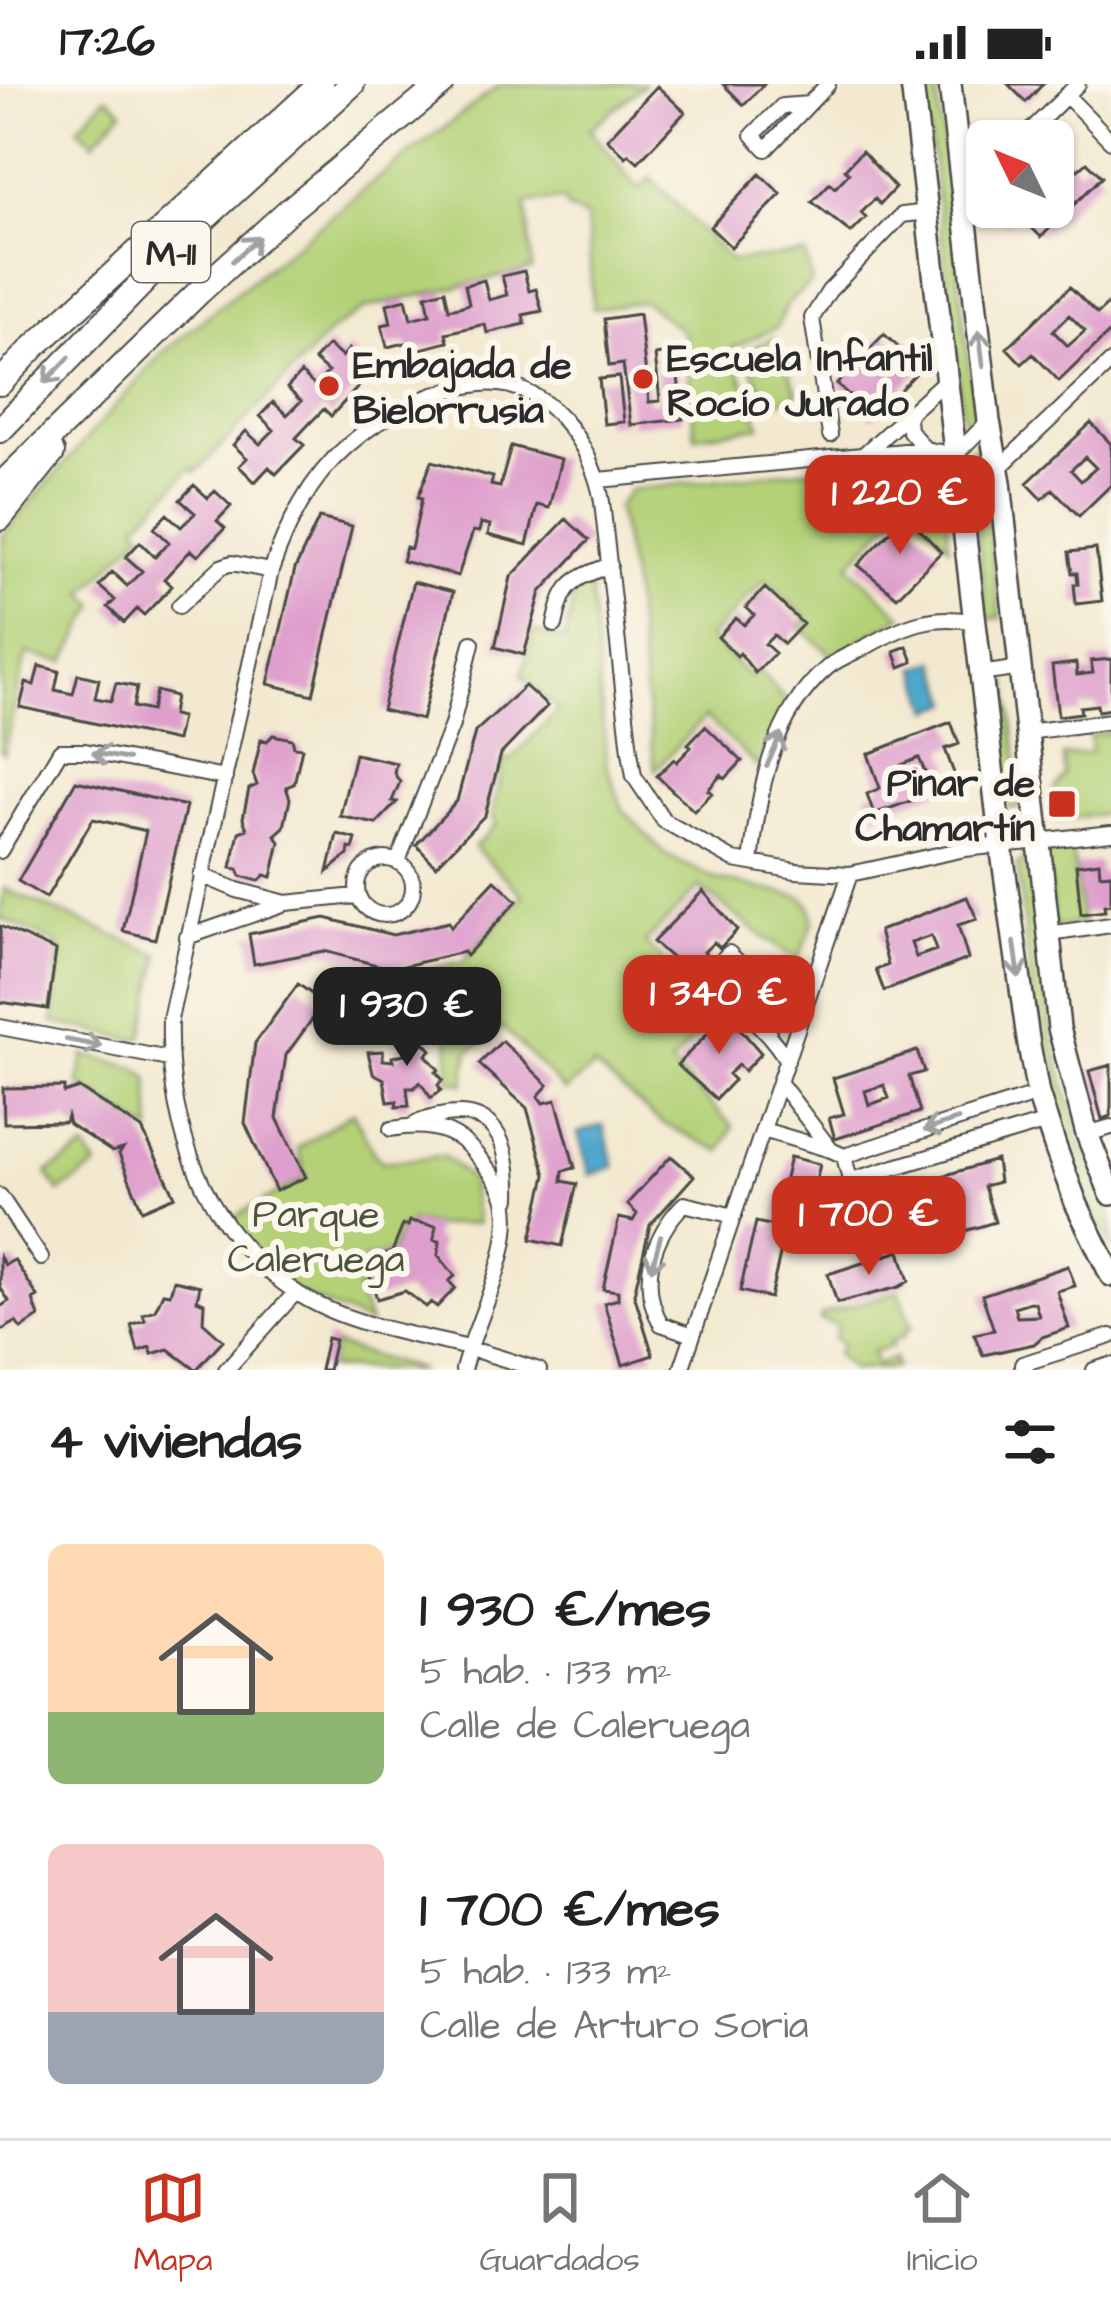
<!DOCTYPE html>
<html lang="es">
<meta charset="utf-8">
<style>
body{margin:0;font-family:"Architects Daughter",sans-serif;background:#f6f6f6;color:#222;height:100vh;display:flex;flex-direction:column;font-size:45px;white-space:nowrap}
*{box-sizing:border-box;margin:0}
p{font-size:39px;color:#767676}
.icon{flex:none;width:66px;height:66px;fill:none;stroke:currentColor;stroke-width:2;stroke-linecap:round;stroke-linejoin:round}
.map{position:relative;height:1286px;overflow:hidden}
.drawer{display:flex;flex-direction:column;background:#fff;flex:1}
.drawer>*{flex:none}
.needle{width:78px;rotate:313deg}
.fabs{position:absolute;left:966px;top:36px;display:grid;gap:24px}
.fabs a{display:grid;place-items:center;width:108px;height:108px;border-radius:18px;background:#fff;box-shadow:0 3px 9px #0004;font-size:60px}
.price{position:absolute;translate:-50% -102px;padding:0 27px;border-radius:24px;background:#c8321e;color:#fff;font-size:39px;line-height:78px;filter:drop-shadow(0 3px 6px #0008)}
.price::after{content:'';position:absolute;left:50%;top:72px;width:36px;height:27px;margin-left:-18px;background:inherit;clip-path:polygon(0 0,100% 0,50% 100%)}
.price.current{background:#222;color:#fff}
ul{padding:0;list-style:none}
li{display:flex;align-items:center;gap:36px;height:300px;padding:0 48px}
li span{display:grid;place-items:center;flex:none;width:336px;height:240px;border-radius:18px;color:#555}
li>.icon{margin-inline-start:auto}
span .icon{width:144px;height:144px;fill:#fffc;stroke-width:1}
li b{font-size:51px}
h2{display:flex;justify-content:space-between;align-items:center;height:144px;padding:0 48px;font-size:51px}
.status{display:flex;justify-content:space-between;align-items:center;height:84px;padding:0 60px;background:#fff;direction:ltr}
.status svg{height:33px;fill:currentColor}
.tabs{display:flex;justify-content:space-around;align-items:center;height:168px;border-top:3px solid #e0e0e0;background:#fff;font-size:33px;color:#767676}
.tabs a{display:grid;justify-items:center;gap:6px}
.tabs .current{color:#c8321e}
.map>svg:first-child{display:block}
</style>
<div class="status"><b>17:26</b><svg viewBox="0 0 49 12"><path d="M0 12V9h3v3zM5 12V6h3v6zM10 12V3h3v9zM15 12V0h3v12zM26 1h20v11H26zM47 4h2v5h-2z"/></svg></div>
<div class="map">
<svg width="1111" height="1286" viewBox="0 0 1111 1286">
<rect width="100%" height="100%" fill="#fbf7ec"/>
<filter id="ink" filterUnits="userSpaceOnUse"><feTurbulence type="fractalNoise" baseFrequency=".00833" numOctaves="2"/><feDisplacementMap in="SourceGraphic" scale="24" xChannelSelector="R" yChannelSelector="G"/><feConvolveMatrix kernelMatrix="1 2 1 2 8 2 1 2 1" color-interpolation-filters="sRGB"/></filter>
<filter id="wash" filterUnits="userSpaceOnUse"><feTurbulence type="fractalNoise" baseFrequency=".004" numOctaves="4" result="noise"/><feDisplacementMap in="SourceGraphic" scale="48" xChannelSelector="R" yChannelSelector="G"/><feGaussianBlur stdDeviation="2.7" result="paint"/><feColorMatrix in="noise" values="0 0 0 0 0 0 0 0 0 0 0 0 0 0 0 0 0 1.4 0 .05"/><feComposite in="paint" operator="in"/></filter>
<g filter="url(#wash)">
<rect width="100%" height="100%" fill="#f3e9d0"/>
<path fill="#b4d178" stroke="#707e52" stroke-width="3" d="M501,0H645L590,45L638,105L651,94L731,177L805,170L812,198L788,219L777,243L731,265L760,342L695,352L684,249L644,217L593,225L587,134L568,125L563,116L526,119L532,185L366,224L331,247L196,388L191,384L137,441L143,448L84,509L96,521L65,578L26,570L4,669L0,666L3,450L161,270L374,97Z
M924,0H936L976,339L965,352Z
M107,12L123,26L94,58L78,44Z
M774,254L798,309L769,322L744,267Z
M979,358L1000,534L987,535L968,374Z
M922,372C951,385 946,433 949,461L905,421L849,481L902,532L833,572L799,543L807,535L765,495L709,554L750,593L758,586L789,620L758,683L705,633L655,686L631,495L617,423L630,406Z
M589,493L607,683L623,725L664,770L715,795L802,813C823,831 808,852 798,874C762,857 733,827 699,803L645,859L718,928L671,981L733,1042L721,1067L662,1039L594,982L565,1007L502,943L469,967L464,1000L449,996V934H417L408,890L464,877L523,811L474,763L497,740L492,734L504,674L509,678L558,626L522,591L534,547L565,556L574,511Z
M1001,595L1008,599L1023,723L1010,725L995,601Z
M1111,648V729L1057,736L1053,707L1064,692L1063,672L1091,669L1090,651Z
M1071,758L1082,839L1055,843L1044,761Z
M1026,774L1030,777L1051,949L1080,1057L1111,1132V1164L1067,1063L1037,953L1017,780Z
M4,805L160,871L143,952L135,956L53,938L61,865L54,858L0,834Z
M84,971L136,984L149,994L152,1048L79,1000Z
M353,1028L374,1070L382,1078L444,1072L469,1094L477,1139L436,1142L410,1137L408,1142H402L392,1168L365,1176L372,1200L357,1206L369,1240L296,1208L223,1139L306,1094L298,1064Z
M85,1065L97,1083L59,1108L47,1089Z
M899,1207L912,1244L903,1247L904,1253L890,1257L892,1262L872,1268L876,1280L894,1274L896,1283L852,1286L836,1270L842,1260L834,1256L837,1241L820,1236L821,1231Z
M334,1261L421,1286L328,1284Z"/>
<path fill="#4fa8cc" stroke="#3d6a7c" stroke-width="3" d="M937,577L952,619L931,626L917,584Z
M603,1041L615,1083L590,1091L578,1049Z"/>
<g id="blocks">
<path fill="#de9fcc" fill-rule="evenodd" d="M723,0H764L744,21Z
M1008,0H1043L1026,18Z
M657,2L685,28L638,78L629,70L626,73L607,55Z
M1053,61L1078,86L1087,78L1102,93L1041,153L1018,130L1007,141L990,123H1053V112L1059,106L1053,100Z
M862,67L895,104L880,120L875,115L861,129L866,134L851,149L812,118L830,99L835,104L849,89L845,85Z
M760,90L781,110L731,163L710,143Z
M524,187L529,207L536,205L542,227L523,231L525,240L487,249L485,240L446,249L448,258L409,268L406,259L387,263L382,241L391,239L387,220L406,215L411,235L430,230L426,211L445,206L449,225L459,223L469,220L465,201L484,196L489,216L507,211L502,192Z
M1070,203L1097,230L1108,220L1111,223V247L1059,297L1033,270L1022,280L1007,264ZM1069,231L1085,247L1068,262L1053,247Z
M639,230L649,318L660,317L655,271L675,268L683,335L631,341L623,280L609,282L604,235Z
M884,250L921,284L873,334L837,300L854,282L861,289L875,275L867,268Z
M328,261L342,273L349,265L366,281L352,296L359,302L331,332L324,325L310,339L296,354L304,361L276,390L269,383L255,398L239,382L247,374L233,361L246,347L260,360L274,346L260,332L273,318L287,331L301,317L287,304L301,289L315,302L328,288L314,276Z
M619,293L624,338L604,340L599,295Z
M1091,339L1111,360V401L1079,432L1053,405L1042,415L1027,399ZM1085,373L1096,384L1081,397L1071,386Z
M511,362L561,375L549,424L537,421L527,461L488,451L490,441L481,439L479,448L473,447L458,492L402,477L406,463L411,465L422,414L418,413L432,377L493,393L491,401L500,403Z
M194,401L208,414L215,407L231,422L217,437L225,444L198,472L191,466L178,480L164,495L172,502L144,531L137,525L124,539L108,523L115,516L99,502L112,488L127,502L142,487L126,473L140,458L155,473L169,458L154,444L167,430L181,443L195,429L180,416Z
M906,431L941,468L897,513L858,481Z
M319,434L352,442L313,611L268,600L295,485Z
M566,435L589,456L541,508L524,571L495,563L511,493Z
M1096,465L1102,517L1076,520L1074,500H1078L1077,489H1072L1069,468Z
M413,498L453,508L422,636L382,626Z
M765,504L803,540L784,560L774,551L765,560L775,569L755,589L740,569L737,572L718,553L736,534L744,541L754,531L746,524Z
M907,562L913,578L900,583L894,567Z
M1111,575V625L1098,627L1097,621L1080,623L1081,629L1058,632L1052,582L1076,579L1077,591L1093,589L1091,577Z
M39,582L59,587L55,606L73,610L78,590L99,595L95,614L111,617L116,599L137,603L133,623L151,627L156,607L175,612L172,631L181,633L176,657L20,623L26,599L34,601Z
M525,602L547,622L501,670L485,731L436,782L416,761L457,717L475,648Z
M951,638L959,660L945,665L958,700L874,730L867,710L880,704L868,670ZM919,674L925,688L906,695L901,681Z
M705,642L742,677L725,695L721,691L708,706L712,709L694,727L657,692L674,675L677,678L691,663L688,660Z
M273,651L292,655L294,663L302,664L294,700L286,703L290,715L284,743L275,751L280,758L272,793L265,791L259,797L241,792L238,785L231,784L239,748L247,745L243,734L249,705L257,701L253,690L261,655L267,657Z
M355,670L396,679L394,689L400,698L392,717L397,718L376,740L340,732Z
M76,697L186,722L155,855L123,847L146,747L93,735L46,814L18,797Z
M337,750L356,755L353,765L349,764L348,771L328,788Z
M1099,778L1100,790L1111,789V820L1104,821L1105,827L1081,830L1076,781Z
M495,796L517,817L466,872L463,868L392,885L324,867L254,880L249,850L325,834L393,851L449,838L451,843Z
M703,807L737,846L720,864L714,858L704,868L710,874L692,892L653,858Z
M967,813L977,835L958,841L968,875L884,907L876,886L888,881L879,847ZM931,852L936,866L916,873L911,859Z
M0,842L56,867L48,925L0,918Z
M298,900L324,919L286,971L277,1034L306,1093L276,1107L245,1039L255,959Z
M727,930L761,969L744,987L738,981L728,990L734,996L716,1015L677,981Z
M414,940L428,946L420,954L431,966L426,971L439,986L436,988L443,996L438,1001L441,1006L431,1014L420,998L414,1004H407L409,1022L396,1023L397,1017L388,1018L384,995L373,989L368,968L383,967V976L393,977L392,973L404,970L407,960L400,952Z
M502,957L548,1001L538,1012L543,1019L556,1016L575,1084L563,1087L562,1097L577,1100L562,1162L531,1155L546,1091L527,1024L479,980Z
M917,967L924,988L909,992L920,1028L835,1055L829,1034L844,1030L833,994ZM884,1001L889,1014L869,1021L865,1007Z
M1111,981V1032L1102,1035L1089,987Z
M64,1003V1009L79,1004L142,1045L175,1112L142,1126L119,1070L123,1065L112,1068L69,1040L67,1032L65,1038L4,1039L3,1004Z
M671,1072L694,1092L650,1141L634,1210L653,1271L623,1281L604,1219L618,1215V1207L603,1205L619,1134L633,1137L637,1130L627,1120Z
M790,1073L820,1080L804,1149L786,1145L770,1214L740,1207L756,1138L774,1142Z
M996,1076L999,1098L984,1102L995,1138L908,1164L904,1143L919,1138L909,1102ZM960,1110L964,1124L944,1130L940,1116Z
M410,1137L436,1142L434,1156L440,1157L438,1171L455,1192L449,1197L455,1204L437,1223L431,1218L426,1223L405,1207L377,1215L365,1176L392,1168L403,1141L408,1142Z
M900,1167L909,1197L899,1203L837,1219L828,1190Z
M0,1173L5,1181L14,1176L38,1213L33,1216L39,1233L21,1245L16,1238L0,1247V1223L9,1217L0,1203Z
M1068,1182L1075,1202L1057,1207L1069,1244L1042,1253L1034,1260L983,1271L974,1250L994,1246L982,1211ZM1030,1218L1035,1219L1039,1232L1017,1233L1014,1223Z
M174,1196L200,1202L197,1216L204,1219L203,1238L223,1256L196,1286L168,1265L152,1270L150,1263L138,1267L131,1241L145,1236L143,1230L155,1226L163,1209L170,1210Z
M327,1254L335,1256L328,1286H320Z"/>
</g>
</g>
<g filter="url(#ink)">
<use href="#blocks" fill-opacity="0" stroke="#494844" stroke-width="3"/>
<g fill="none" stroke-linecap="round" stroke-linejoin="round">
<g stroke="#494844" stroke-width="18">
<path id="street" d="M1066,11L1111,57
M809,20L782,22L753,51L766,65L828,0
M1020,57L1078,0
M963,113L987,89
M908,334L909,346L925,365
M830,351L812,234L829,207L902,131L928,128
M863,371L947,295
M999,384L1111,278
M599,396L925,365L955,371L989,337
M179,522L221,483L232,479L271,487
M555,541C564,499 569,497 610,481
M980,590L1021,584
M1027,648L1111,637
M0,767L60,667H85L225,694
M357 803a28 28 0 1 1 56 0a28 28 0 1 1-56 0Z
M398,777L452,641L472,559
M751,779C759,710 770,632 828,583C839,574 856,568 869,561C905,541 933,529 975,538
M201,791L237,806L286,819
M1049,850L1111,841
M187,853L286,819L356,812
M0,943L169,975
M769,946L757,897L729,869L706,892C735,921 767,942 787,977
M779,998L831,1066L844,1072
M416,1039C487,1013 511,1045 509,1114
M391,1045C422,1039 453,1042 475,1069C484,1080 497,1094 502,1107C522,1156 475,1236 463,1286
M763,1046L831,1066
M1087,1050L1111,1043
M844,1072L1038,1010
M844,1072L864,1152
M848,1097L1047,1038
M0,1112L41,1174
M693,1251L661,1240C638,1199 652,1152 684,1120L734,1132
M226,1286L296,1208
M539,1286C513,1278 487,1269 460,1262C406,1249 341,1239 294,1207C203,1144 167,1042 170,935L271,487C287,441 309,395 347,362C381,332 435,304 481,300C547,294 593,361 602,418L630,667L634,692L664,737L734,776L796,787L850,790L965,765L1111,749
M681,1286L850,790
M1023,1286L1022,1280L1111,1252
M1094,1286L1111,1281"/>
</g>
<g stroke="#494844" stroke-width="26">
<path id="primary" d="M912,0L1001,761L1028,955L1038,1010L1056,1065L1076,1119L1111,1191
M950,0L989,337L1000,398L1059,944L1087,1050L1111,1110"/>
</g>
<g stroke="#494844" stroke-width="28">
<path id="highway" d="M0,299L34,263L321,0
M0,346L203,136L352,0
M0,402L200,207L287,128L442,0
M0,434L52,369"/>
</g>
<use href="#street" stroke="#fff" stroke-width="14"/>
<use href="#primary" stroke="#fff" stroke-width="21"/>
<use href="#highway" stroke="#fff" stroke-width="24"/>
</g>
<defs><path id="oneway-shaft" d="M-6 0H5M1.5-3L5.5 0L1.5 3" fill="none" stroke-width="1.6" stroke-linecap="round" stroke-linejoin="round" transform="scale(3)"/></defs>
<g stroke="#a0a0a0">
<use href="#oneway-shaft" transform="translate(246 165) rotate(-42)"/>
<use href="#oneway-shaft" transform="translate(981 264) rotate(-97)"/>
<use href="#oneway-shaft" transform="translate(57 286) rotate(134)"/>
<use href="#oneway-shaft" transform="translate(774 666) rotate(-66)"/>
<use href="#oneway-shaft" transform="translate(110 672) rotate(-169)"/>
<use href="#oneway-shaft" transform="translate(1017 876) rotate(82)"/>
<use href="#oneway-shaft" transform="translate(84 959) rotate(11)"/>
<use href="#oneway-shaft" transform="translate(941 1041) rotate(162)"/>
<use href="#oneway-shaft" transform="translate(656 1169) rotate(105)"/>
</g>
</g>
<g fill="#c8321e" stroke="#fbf7ec" stroke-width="4.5">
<circle cx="643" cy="295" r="12"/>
<circle cx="329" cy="302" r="12"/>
<rect x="1047" y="705" width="30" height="30" rx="6"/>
</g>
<g text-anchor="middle" stroke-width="12" stroke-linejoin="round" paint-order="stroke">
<rect fill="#fbf7ec" stroke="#696865" stroke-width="3" x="132" y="138" width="78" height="60" rx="9"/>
<g font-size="36" font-weight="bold" fill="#2b2b2b">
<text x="171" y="181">M-11</text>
</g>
<g font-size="39" font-weight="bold" fill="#2b2b2b" stroke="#fbf7ec" text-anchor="start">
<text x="667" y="287">Escuela Infantil<tspan x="667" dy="45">Rocío Jurado</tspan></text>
<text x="353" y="294">Embajada de<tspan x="353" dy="45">Bielorrusia</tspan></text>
<text x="1035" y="712" text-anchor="end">Pinar de<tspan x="1035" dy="45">Chamartín</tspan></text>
</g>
<g font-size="39" fill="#4d543e" stroke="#fbf7ec">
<text x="316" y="1143">Parque<tspan x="316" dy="45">Caleruega</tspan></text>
</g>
</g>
</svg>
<div class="fabs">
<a><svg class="needle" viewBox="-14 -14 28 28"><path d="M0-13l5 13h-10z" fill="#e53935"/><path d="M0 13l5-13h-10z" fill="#767676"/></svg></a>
</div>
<b class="price" style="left:900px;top:473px">1 220 €</b>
<b class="price" style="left:719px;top:973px">1 340 €</b>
<b class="price current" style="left:407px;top:985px">1 930 €</b>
<b class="price" style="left:869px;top:1194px">1 700 €</b>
</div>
<section class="drawer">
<h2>4 viviendas<svg class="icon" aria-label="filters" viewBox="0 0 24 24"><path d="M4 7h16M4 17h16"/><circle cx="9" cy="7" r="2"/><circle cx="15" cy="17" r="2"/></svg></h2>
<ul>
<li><span style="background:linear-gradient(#ffd9b3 70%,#8fb573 0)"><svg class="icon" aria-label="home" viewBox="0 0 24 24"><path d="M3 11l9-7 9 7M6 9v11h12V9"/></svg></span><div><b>1 930 €/mes</b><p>5 hab. · 133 m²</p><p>Calle de Caleruega</p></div></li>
<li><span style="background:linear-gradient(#f6c9c9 70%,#9aa5b1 0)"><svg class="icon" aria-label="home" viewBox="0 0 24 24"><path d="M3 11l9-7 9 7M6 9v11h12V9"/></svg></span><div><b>1 700 €/mes</b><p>5 hab. · 133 m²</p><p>Calle de Arturo Soria</p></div></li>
</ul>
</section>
<nav class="tabs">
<a class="current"><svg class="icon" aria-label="map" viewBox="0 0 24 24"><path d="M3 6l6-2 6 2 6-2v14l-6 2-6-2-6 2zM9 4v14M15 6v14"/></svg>Mapa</a>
<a><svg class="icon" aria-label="saved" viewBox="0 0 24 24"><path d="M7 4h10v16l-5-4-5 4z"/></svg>Guardados</a>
<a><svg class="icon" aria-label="home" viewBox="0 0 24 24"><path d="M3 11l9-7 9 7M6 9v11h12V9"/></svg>Inicio</a>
</nav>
